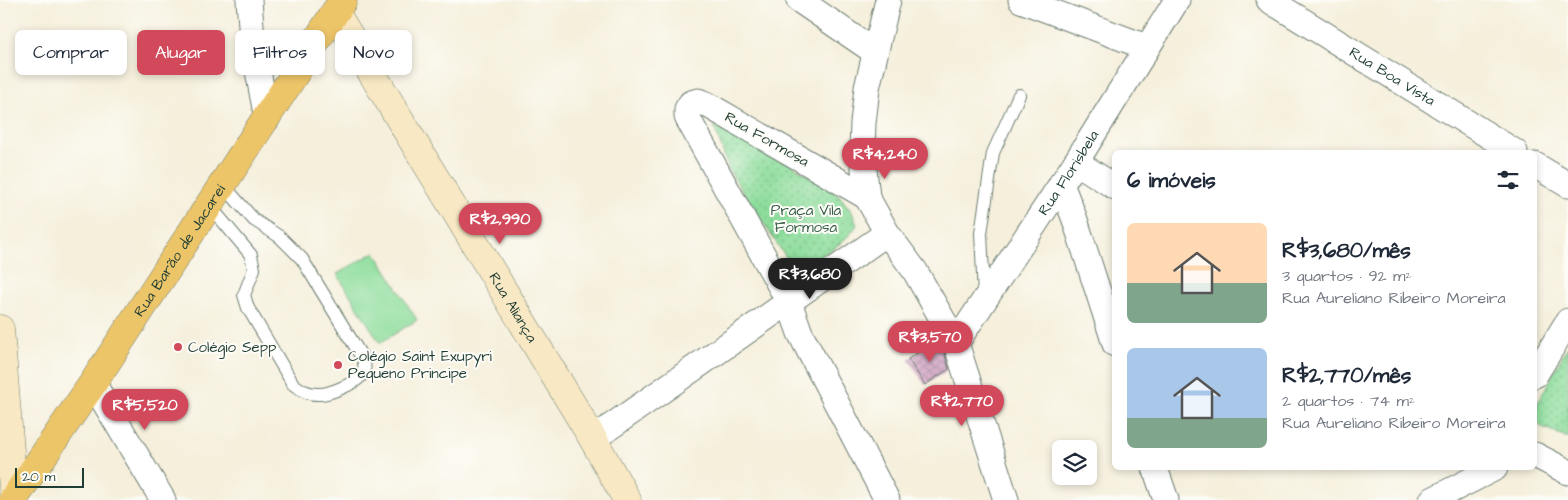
<!DOCTYPE html>
<html lang="pt">
<meta charset="utf-8">
<style>
body{margin:0;font-family:"Architects Daughter",sans-serif;background:#f6f6f7;color:#1f2937;height:100vh;display:flex;flex-direction:column;font-size:19px;white-space:nowrap}
*{box-sizing:border-box;margin:0}
p{font-size:16px;color:#747a83}
.icon{flex:none;width:28px;height:28px;fill:none;stroke:currentColor;stroke-width:2;stroke-linecap:round;stroke-linejoin:round}
.map{position:relative;flex:1;overflow:hidden}
.side{position:absolute;left:1112px;top:150px;width:425px;height:320px;display:flex;flex-direction:column;background:#fff;border-radius:8px;box-shadow:0 2px 8px #0003}
.side>*{flex:none}
.top-card{position:absolute;left:15px;top:30px;width:475px;height:45px;display:flex;gap:10px}
.fabs{position:absolute;left:1052px;top:440px;display:grid;gap:10px}
.fabs a{display:grid;place-items:center;width:45px;height:45px;border-radius:8px;background:#fff;box-shadow:0 2px 8px #0003;font-size:25px}
.scale{position:absolute;left:15px;bottom:12px;width:69px;box-sizing:border-box;padding-left:5px;border:2px solid #1f3d34;border-top:0;font-size:14px;line-height:18px;white-space:nowrap;color:#1f3d34;-webkit-text-stroke:4px #fdfcf7;paint-order:stroke}
.price{position:absolute;translate:-50% -42px;padding:0 11px;border-radius:18px;background:#d1495b;color:#fff;font-size:16px;line-height:32px;filter:drop-shadow(0 1px 2px #0008)}
.price::after{content:'';position:absolute;left:50%;top:30px;width:15px;height:11px;margin-left:-8px;background:inherit;clip-path:polygon(0 0,100% 0,50% 100%)}
.price.selected{background:#222;color:#fff}
ul{padding:0;list-style:none}
li{display:flex;align-items:center;gap:15px;height:125px;padding:0 15px}
li span{display:grid;place-items:center;flex:none;width:140px;height:100px;border-radius:8px;color:#555}
li>.icon{margin-inline-start:auto}
span .icon{width:60px;height:60px;fill:#fffc;stroke-width:1}
li b{font-size:21px}
h2{display:flex;justify-content:space-between;align-items:center;height:60px;padding:0 15px;font-size:21px}
.pill{padding:0 18px;border-radius:8px;background:#fff;box-shadow:0 2px 8px #0003;font-size:18px;line-height:45px}
.pill.selected{background:#d1495b;color:#fff}
.map>svg:first-child{display:block}
</style>
<div class="map">
<svg width="1568" height="500" viewBox="0 0 1568 500">
<defs>
<pattern id="park-dots" width="8" height="8" patternUnits="userSpaceOnUse" patternTransform="scale(1.25)"><rect width="8" height="8" fill="#8ddd9c"/><path d="M2 2h.1M6 6h.1" fill="none" stroke="#73b480" stroke-width="1.8" stroke-linecap="round"/></pattern>
<pattern id="building-cross-hatch" width="8" height="8" patternUnits="userSpaceOnUse" patternTransform="scale(1.25)"><rect width="8" height="8" fill="#cd9cbf"/><path d="M0 0l8 8M0 8l8-8" fill="none" stroke="#a6809c"/></pattern>
</defs>
<rect width="100%" height="100%" fill="#fdfcf7"/>
<filter id="ink" filterUnits="userSpaceOnUse"><feTurbulence type="fractalNoise" baseFrequency=".02" numOctaves="2"/><feDisplacementMap in="SourceGraphic" scale="10" xChannelSelector="R" yChannelSelector="G"/><feConvolveMatrix kernelMatrix="1 2 1 2 8 2 1 2 1" color-interpolation-filters="sRGB"/></filter>
<filter id="wash" filterUnits="userSpaceOnUse"><feTurbulence type="fractalNoise" baseFrequency=".0096" numOctaves="4" result="noise"/><feDisplacementMap in="SourceGraphic" scale="20" xChannelSelector="R" yChannelSelector="G"/><feGaussianBlur stdDeviation="1.12" result="paint"/><feColorMatrix in="noise" values="0 0 0 0 0 0 0 0 0 0 0 0 0 0 0 0 0 1.4 0 .05"/><feComposite in="paint" operator="in"/></filter>
<g filter="url(#wash)">
<rect width="100%" height="100%" fill="#f5efdb"/>
<path fill="#8ddd9c" stroke="#568d68" d="M375,252L417,320L380,343L337,274Z"/>
<path fill="url(#park-dots)" stroke="#568d68" d="M714,126L748,137L839,195L852,212L857,225C843,246 820,257 798,268L791,265L730,172Z
M1568,346V438L1540,426L1535,417L1538,402Z"/>
<g id="blocks">
<path fill="url(#building-cross-hatch)" d="M938,340L943,349L949,369L925,385L908,359Z"/>
</g>
</g>
<g filter="url(#ink)">
<use href="#blocks" fill-opacity="0" stroke="#6a7b6e" stroke-width="1"/>
<g fill="none" stroke-linecap="round" stroke-linejoin="round">
<g stroke="#6a7b6e" stroke-width="14">
<path id="lane" d="M210,206L251,255L254,269L244,295L248,308L293,384C301,390 307,394 318,394C328,395 353,384 360,377C366,372 365,365 363,359L302,259L280,237L254,220L224,186
M984,296L981,233L993,153L1019,95"/>
</g>
<g stroke="#6a7b6e" stroke-width="27">
<g id="street">
<path d="M249,0L252,39L267,119"/>
<path d="M799,0L875,52"/>
<path d="M888,0L867,88L863,123L862,150L867,197L887,233L915,271L956,343L1006,500"/>
<path d="M1021,0L1146,47"/>
<path id="s1" d="M1269,0L1515,152"/>
<path d="M1076,162L1115,187"/>
<path d="M1535,165L1568,185"/>
<path d="M1061,184L1074,217L1115,344"/>
<path d="M867,197L706,104L698,101L691,103L687,109V117L789,302L800,333L887,500"/>
<path id="s2" d="M956,343L1076,162L1177,0"/>
<path d="M1535,375L1568,321"/>
<path d="M93,383L163,500"/>
<path d="M593,439L887,233"/>
<path d="M1535,455L1568,472"/>
<path d="M1155,468L1166,500"/>
<path d="M1432,500L1495,468"/>
</g>
</g>
<g stroke="#6a7b6e" stroke-width="29">
<g id="secondary">
<path id="s3" d="M335,12L593,439L627,500"/>
<path d="M0,329L14,500"/>
</g>
</g>
<g stroke="#6a7b6e" stroke-width="29">
<g id="primary">
<path id="s4" d="M13,500L93,383L343,0"/>
</g>
</g>
<use href="#lane" stroke="#fff" stroke-width="12"/>
<use href="#street" stroke="#fff" stroke-width="25"/>
<use href="#secondary" stroke="#f8e8c3" stroke-width="28"/>
<use href="#primary" stroke="#edc569" stroke-width="28"/>
</g>
</g>
<g fill="#d1495b" stroke="#fdfcf7" stroke-width="2">
<circle cx="178" cy="347" r="5"/>
<circle cx="338" cy="365" r="5"/>
</g>
<g text-anchor="middle" stroke-width="4" stroke-linejoin="round" paint-order="stroke">
<g font-size="15" fill="#1f3d34" stroke="#fdfcf7">
<text dy="5" stroke="none"><textPath href="#s1" startOffset="145">Rua Boa Vista</textPath></text>
<text transform="translate(767 139) rotate(30)" y="5">Rua Formosa</text>
<text dy="5" stroke="none"><textPath href="#s2" startOffset="204">Rua Florisbela</textPath></text>
<text dy="5" stroke="none"><textPath href="#s4" startOffset="300">Rua Barão de Jacareí</textPath></text>
<text dy="5" stroke="none"><textPath href="#s3" startOffset="345">Rua Aliança</textPath></text>
</g>
<g font-size="15" fill="#355d49" stroke="#fdfcf7">
<text x="806" y="215">Praça Vila<tspan x="806" dy="17">Formosa</tspan></text>
</g>
<g font-size="15" fill="#1f3d34" stroke="#fdfcf7" text-anchor="start">
<text x="188" y="352">Colégio Sepp</text>
<text x="348" y="361">Colégio Saint Exupyri<tspan x="348" dy="17">Pequeno Principe</tspan></text>
</g>
</g>
</svg>
<div class="fabs">
<a><svg class="icon" aria-label="layers" viewBox="0 0 24 24"><path d="M12 4l9 5-9 5-9-5zM3 14l9 5 9-5"/></svg></a>
</div>
<div class="scale">20 m</div>
<b class="price" style="left:885px;top:180px">R$4,240</b>
<b class="price" style="left:500px;top:245px">R$2,990</b>
<b class="price selected" style="left:810px;top:300px">R$3,680</b>
<b class="price" style="left:930px;top:363px">R$3,570</b>
<b class="price" style="left:962px;top:427px">R$2,770</b>
<b class="price" style="left:145px;top:431px">R$5,520</b>
<div class="top-card">
<a class="pill">Comprar</a>
<a class="pill selected">Alugar</a>
<a class="pill">Filtros</a>
<a class="pill">Novo</a>
</div>
<section class="side">
<h2>6 imóveis<svg class="icon" aria-label="filters" viewBox="0 0 24 24"><path d="M4 7h16M4 17h16"/><circle cx="9" cy="7" r="2"/><circle cx="15" cy="17" r="2"/></svg></h2>
<ul>
<li><span style="background:linear-gradient(#ffd9b3 60%,#7fa58c 0)"><svg class="icon" aria-label="home" viewBox="0 0 24 24"><path d="M3 11l9-7 9 7M6 9v11h12V9"/></svg></span><div><b>R$3,680/mês</b><p>3 quartos · 92 m²</p><p>Rua Aureliano Ribeiro Moreira</p></div></li>
<li><span style="background:linear-gradient(#a9c7e8 70%,#7fa58c 0)"><svg class="icon" aria-label="home" viewBox="0 0 24 24"><path d="M3 11l9-7 9 7M6 9v11h12V9"/></svg></span><div><b>R$2,770/mês</b><p>2 quartos · 74 m²</p><p>Rua Aureliano Ribeiro Moreira</p></div></li>
</ul>
</section>
</div>
